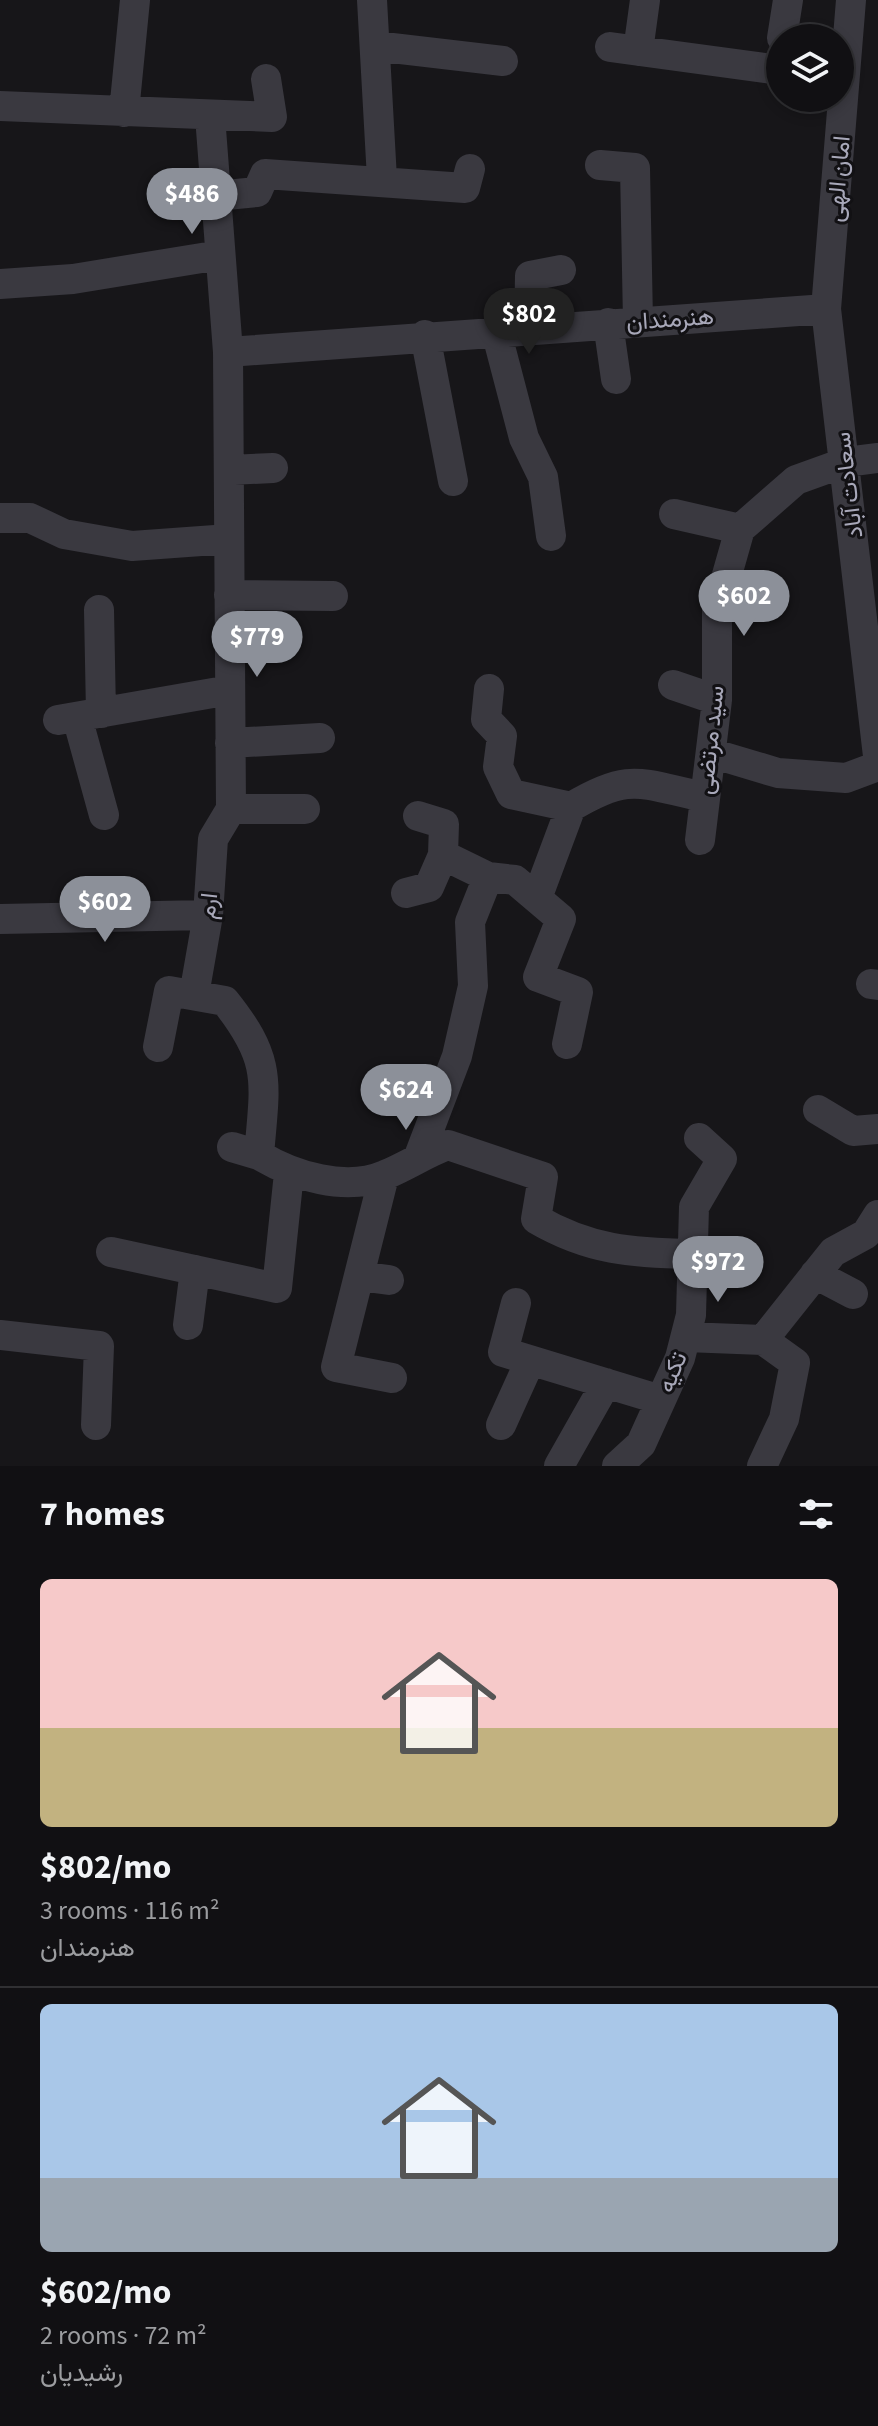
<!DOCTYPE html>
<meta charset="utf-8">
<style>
body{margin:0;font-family:"Source Sans 3",Vazirmatn,sans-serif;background:#1a191c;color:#f1f3f6;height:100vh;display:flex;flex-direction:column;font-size:30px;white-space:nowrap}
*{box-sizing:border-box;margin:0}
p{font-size:26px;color:#9c9da0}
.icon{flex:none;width:44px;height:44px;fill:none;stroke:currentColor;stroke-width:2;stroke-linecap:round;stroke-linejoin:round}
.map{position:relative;height:1466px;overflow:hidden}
.details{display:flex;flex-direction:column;background:#111013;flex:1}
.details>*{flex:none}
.tools{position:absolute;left:766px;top:24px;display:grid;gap:16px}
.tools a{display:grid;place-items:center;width:88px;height:88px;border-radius:50%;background:#111013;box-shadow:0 4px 12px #0003,0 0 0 2px #303033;font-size:40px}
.price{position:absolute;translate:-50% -68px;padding:0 18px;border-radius:28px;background:#8c9099;color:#fff;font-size:26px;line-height:52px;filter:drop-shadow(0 2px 4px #0008)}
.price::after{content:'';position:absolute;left:50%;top:48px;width:24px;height:18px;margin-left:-12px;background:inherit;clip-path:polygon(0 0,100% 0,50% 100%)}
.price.on{background:#222;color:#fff}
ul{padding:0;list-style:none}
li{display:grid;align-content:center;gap:16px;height:424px;padding:0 40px}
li+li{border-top:2px solid #303033}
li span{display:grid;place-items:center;height:248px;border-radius:12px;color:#555}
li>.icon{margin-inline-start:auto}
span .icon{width:144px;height:144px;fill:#fffc;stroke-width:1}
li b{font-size:34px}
h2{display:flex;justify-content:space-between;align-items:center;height:96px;padding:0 40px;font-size:34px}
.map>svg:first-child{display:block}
</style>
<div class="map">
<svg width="878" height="1466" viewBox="0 0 878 1466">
<rect width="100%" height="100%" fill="#171619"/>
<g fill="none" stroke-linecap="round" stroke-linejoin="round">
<path stroke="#3a3940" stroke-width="30" d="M372,0L382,179
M851,0L826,309L878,756
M782,38L788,0
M375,46L503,61
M610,47L780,70
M638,51L645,0
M0,106L272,117L266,79
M124,112L135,0
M600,165L635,168L638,321
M216,196L257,192L265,174L465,188L470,169
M0,284L73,279L220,255
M608,323L616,379
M529,329L530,276L561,270
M496,331L524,438L543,477L551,536
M425,335L453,481
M228,352L826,309
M229,470L273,468
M674,514L740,529
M0,518H30L64,534L132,546L229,539
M229,595L333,596
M99,610L101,713
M673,685L717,700
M489,689L486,719L502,736L498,767L511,794L571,807C631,771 640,784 705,797
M77,717L104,815
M58,720L230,690
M230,743L320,738
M711,753L778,773L846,778L878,766
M231,809H305
M700,840L717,700V610L740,529L796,480L846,462L878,458
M443,855L488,877L515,880L561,919L538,977L578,992L567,1044
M406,893L429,887L443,855L444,824L418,816
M537,898L571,807
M0,919L208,915
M871,984L878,985
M194,995L208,915L213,839L231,809L228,352L210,116
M158,1047L169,991L225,1001C273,1061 265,1082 259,1155C294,1176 346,1192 385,1175C407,1166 426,1153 448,1145L543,1177L536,1219C589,1250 632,1253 692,1254
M818,1110L853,1131L878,1129
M232,1147L259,1155
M419,1156L457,1056L473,986L470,922L488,877
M384,1176L336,1367L392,1378
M111,1252L277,1288L289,1173
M815,1274L853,1294
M359,1276L389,1280
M516,1303L503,1352L661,1400
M188,1325L195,1270
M0,1335L99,1346L96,1425
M686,1337L763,1340L833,1252L866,1234L878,1215
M501,1425L530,1361
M559,1466L606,1383
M617,1466L641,1444L680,1358L691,1315L694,1207L722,1159L699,1138
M762,1466L784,1419L795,1363L763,1340"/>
</g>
<g text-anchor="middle" stroke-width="6" stroke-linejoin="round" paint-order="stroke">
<g font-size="24" fill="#a8a8b9" stroke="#121114">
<text transform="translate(838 179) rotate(-85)" y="8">امان الهی</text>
<text transform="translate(670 319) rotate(-4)" y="8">هنرمندان</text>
<text transform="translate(848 485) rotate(-97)" y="8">سعادت آباد</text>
<text transform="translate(710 740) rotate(-84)" y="8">سید مرتضی</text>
<text transform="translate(208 906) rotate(-84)" y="8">ارم</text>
<text transform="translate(672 1372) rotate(-68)" y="8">تکیه</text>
</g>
</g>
</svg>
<div class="tools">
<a><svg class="icon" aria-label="layers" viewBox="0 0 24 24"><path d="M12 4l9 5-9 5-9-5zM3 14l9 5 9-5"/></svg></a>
</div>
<b class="price" style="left:192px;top:236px">$486</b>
<b class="price on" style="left:529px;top:356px">$802</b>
<b class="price" style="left:744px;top:638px">$602</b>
<b class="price" style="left:257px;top:679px">$779</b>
<b class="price" style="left:105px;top:944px">$602</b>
<b class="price" style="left:406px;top:1132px">$624</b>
<b class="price" style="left:718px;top:1304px">$972</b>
</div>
<section class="details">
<h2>7 homes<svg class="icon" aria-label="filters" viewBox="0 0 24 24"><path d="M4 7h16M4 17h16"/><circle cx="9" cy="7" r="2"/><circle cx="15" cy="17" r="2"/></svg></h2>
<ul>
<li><span style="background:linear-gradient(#f6c9c9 60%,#c2b280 0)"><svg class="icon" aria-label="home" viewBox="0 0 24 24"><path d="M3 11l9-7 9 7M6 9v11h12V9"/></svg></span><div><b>$802/mo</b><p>3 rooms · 116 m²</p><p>هنرمندان</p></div></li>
<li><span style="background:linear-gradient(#a9c7e8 70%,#9aa5b1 0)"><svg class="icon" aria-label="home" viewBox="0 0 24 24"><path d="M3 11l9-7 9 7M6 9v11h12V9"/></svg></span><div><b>$602/mo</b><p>2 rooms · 72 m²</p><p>رشیدیان</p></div></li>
</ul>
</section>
